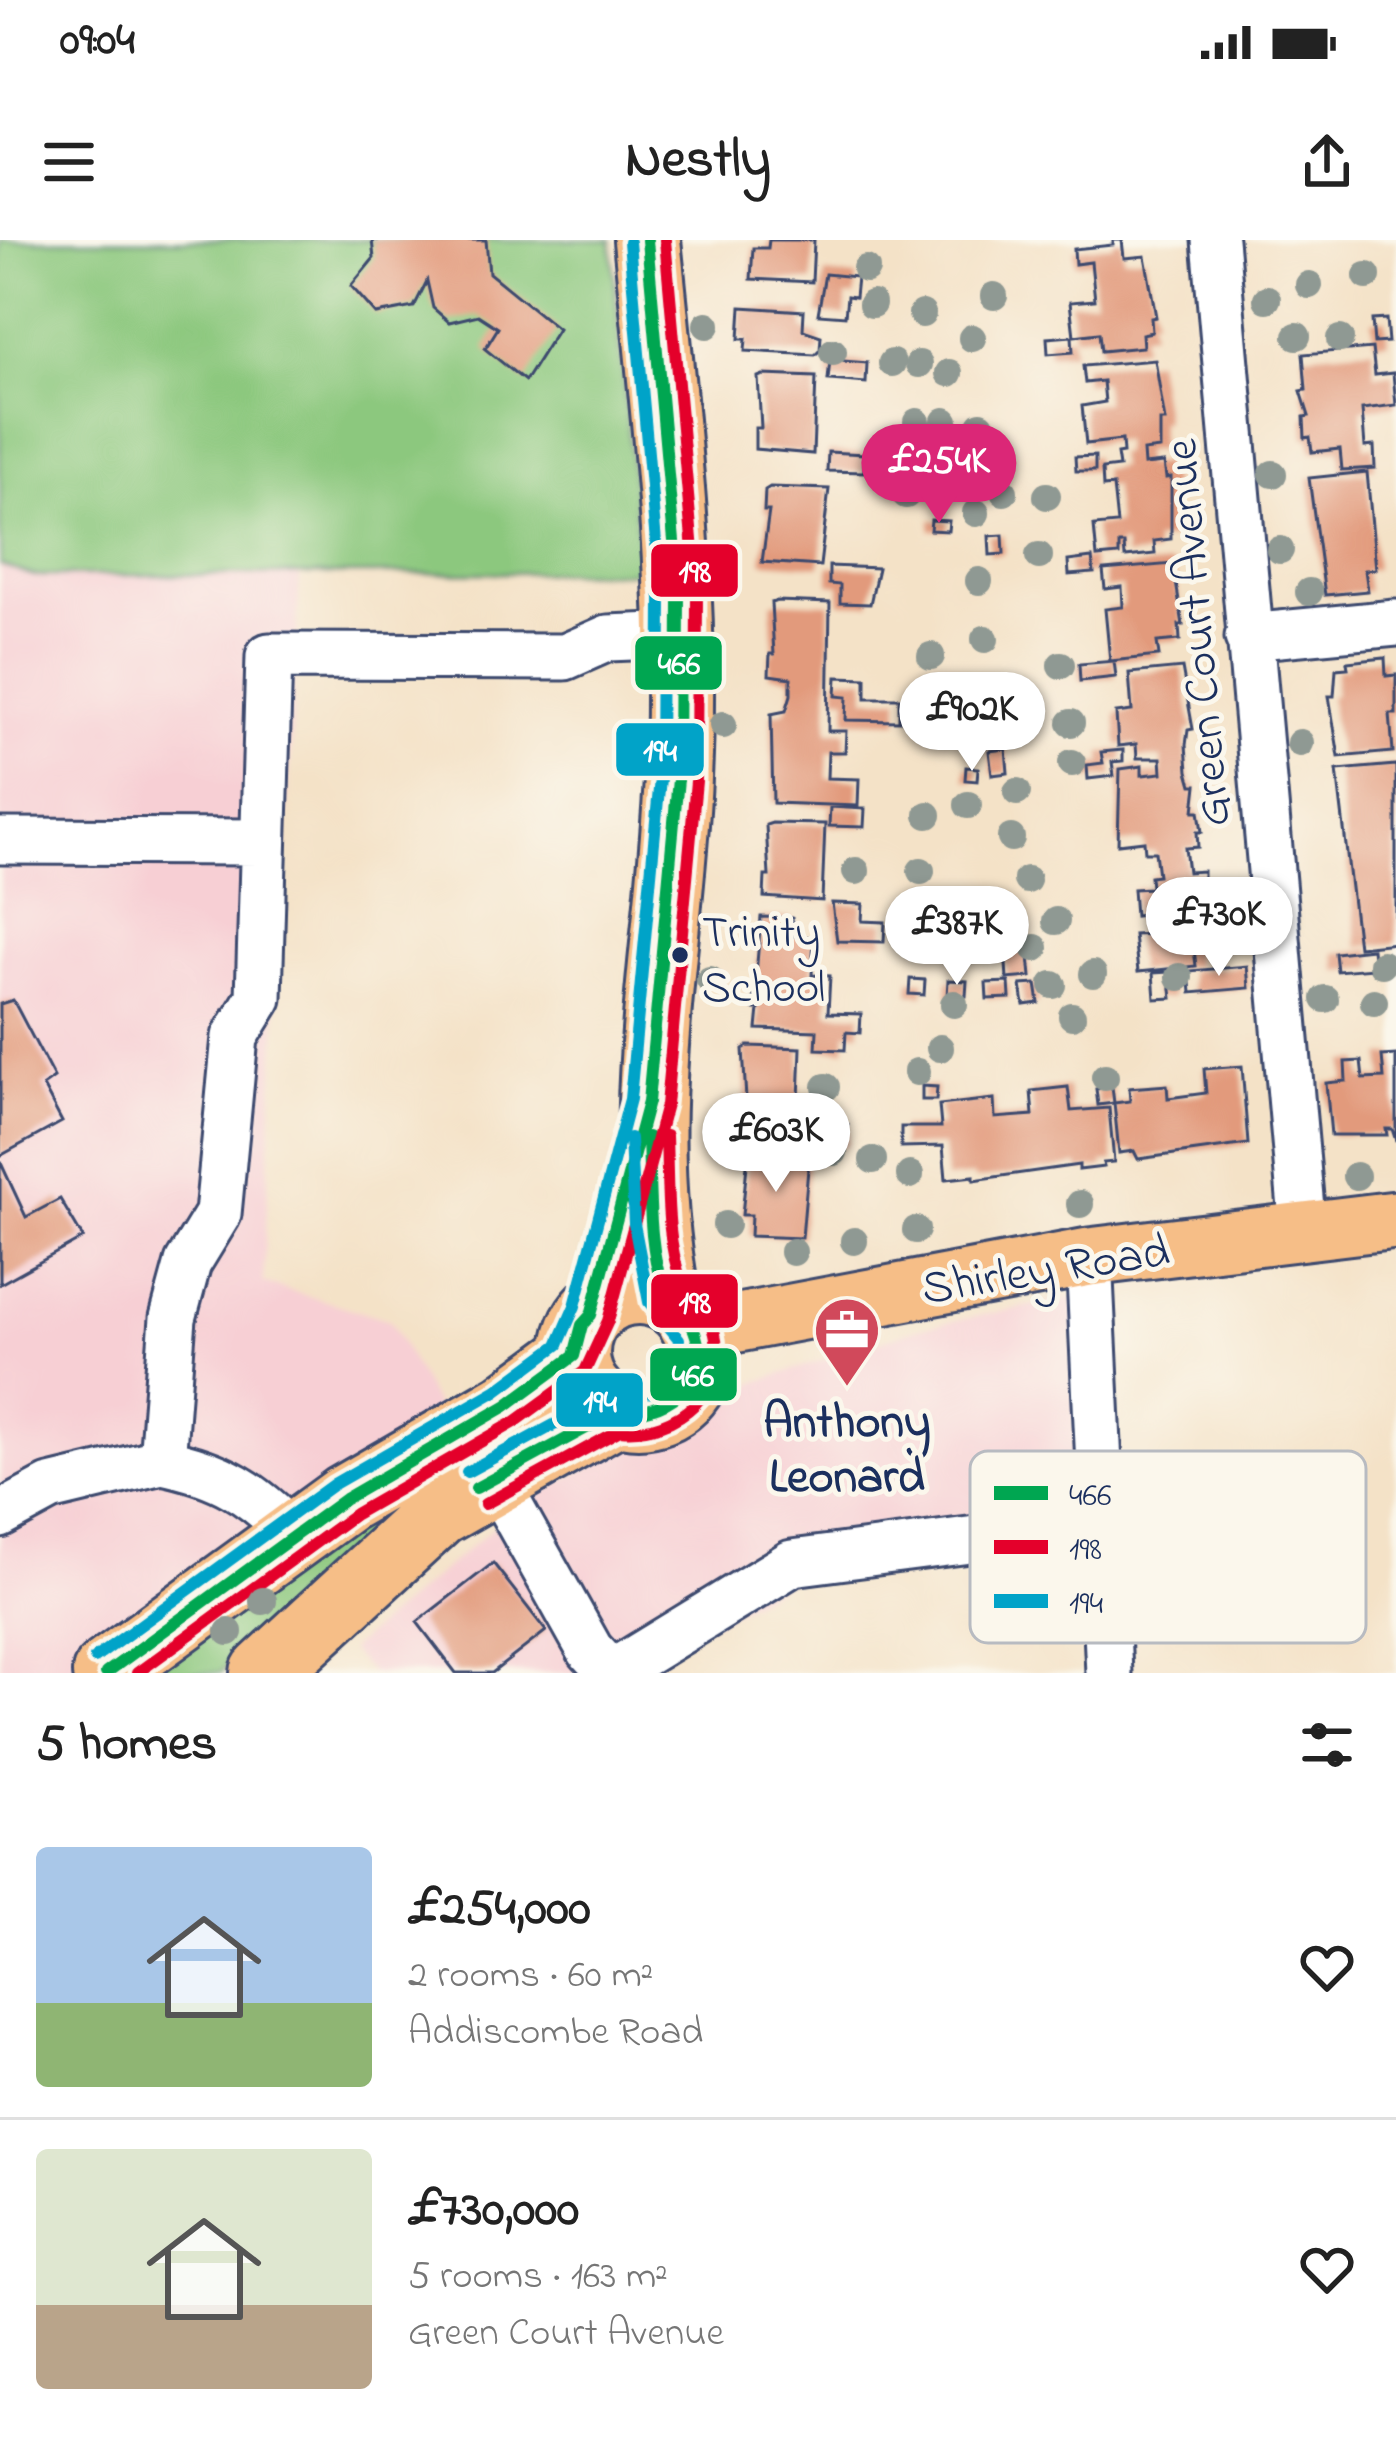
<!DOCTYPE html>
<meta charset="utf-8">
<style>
body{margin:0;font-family:"Indie Flower",sans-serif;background:#f2f2f2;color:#222;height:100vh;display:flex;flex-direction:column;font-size:45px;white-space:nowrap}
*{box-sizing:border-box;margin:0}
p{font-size:39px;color:#767676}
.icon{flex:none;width:66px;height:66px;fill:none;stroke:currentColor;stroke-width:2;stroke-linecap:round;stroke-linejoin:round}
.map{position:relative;height:1433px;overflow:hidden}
.side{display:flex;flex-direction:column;background:#fff;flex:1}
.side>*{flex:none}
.price{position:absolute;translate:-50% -102px;padding:0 27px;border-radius:42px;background:#fff;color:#222;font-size:39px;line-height:78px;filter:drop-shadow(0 3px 6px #0008)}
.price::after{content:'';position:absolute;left:50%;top:72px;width:36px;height:27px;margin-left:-18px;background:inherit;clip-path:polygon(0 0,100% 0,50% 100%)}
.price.on{background:#db2777;color:#fff}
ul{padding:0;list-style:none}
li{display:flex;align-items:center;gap:36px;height:300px;padding:0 36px}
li+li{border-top:3px solid #e0e0e0}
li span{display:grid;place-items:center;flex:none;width:336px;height:240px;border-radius:12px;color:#555}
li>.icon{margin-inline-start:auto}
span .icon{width:144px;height:144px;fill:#fffc;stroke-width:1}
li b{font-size:51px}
h2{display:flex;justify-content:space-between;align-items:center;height:144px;padding:0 36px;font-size:51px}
.status{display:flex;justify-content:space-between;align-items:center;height:84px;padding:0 60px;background:#fff;direction:ltr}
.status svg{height:33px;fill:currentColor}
header{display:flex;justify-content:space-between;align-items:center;height:156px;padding:0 36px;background:#fff;font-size:54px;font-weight:700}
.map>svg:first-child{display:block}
</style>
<div class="status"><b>09:04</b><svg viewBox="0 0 49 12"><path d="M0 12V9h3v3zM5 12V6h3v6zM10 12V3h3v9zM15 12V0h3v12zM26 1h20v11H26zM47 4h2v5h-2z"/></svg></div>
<header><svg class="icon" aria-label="menu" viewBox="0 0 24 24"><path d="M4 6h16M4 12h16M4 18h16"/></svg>Nestly<svg class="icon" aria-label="share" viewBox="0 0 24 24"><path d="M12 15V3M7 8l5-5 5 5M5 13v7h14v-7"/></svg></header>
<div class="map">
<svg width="1396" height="1433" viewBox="0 0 1396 1433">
<rect width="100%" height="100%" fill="#fbf7ec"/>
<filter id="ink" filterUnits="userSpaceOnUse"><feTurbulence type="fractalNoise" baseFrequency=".00833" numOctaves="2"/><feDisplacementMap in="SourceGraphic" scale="24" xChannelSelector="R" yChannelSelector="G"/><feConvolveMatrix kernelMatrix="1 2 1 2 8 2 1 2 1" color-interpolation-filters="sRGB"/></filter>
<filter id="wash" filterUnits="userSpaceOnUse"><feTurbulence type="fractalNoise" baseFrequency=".004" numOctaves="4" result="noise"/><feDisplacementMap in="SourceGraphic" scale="48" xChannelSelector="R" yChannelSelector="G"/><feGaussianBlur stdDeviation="2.7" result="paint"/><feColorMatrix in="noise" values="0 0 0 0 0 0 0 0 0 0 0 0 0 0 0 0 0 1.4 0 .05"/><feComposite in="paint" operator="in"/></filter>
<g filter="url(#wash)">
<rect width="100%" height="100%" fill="#f4e2c7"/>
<path fill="#f7cfd4" d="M0,325L35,336L300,333L263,1043L390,1080L441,1177L67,1433H0Z
M1085,1055L1089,1301L806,1331L624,1433H371L349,1410L524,1261L757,1142L919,1088Z"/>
<path fill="#8cc87e" stroke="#547c6e" stroke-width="3" d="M0,0H611L641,332L35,336L0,325Z
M404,1268L220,1433H135L371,1269Z"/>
<g id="blocks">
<path fill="#e29a7c" d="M372,0H486L489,33L558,89L525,141L485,109L498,88L478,75L449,82L433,68L427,41L414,67L376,74L351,46L374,18Z
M769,0H814L812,42L751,39L753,8H768Z
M1113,0H1122L1124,18L1145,16L1156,77L1151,78L1152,92L1142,94L1143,107L1101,111L1099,93L1074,96L1070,62L1095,60L1091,22L1075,24L1074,9L1113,5Z
M825,34L857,37L855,57L847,56L845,76L818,74Z
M741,67L804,71L803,90L821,96L820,110L815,115L745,111L746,99H739Z
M1386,79L1388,102L1374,103L1372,80Z
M1072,96L1073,112L1048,114L1047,98Z
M1372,108L1375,135L1393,133L1396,165L1362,169L1365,207L1374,206L1375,228L1342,230L1340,209L1312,212L1310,197L1305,198L1304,177L1309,176L1301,151L1306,150L1303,114Z
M830,120L867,123L866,143L828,140Z
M1155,120L1165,181H1160V209L1143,211L1144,225L1164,223L1166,238L1171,237V299L1154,301L1155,314L1125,317L1124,304H1119V315L1097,317L1094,286L1117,284L1113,246L1103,247L1102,229L1119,227L1117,214L1123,213L1122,200L1086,204L1082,166L1105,162L1103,141L1085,143L1083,126Z
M763,135L816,137L813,214L755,209V188H761L758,137Z
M828,212L864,214V232L827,231Z
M1095,216V231H1076L1075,217Z
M1367,232L1376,329L1365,330L1368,351L1325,355L1309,238Z
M770,247L829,249L820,326L762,322L769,271H764L765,250Z
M931,280L949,281L948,291L930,290Z
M1003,295L1004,314L990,315L989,296Z
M1092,318L1094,333L1069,335L1068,321Z
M1173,324L1183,385H1179L1180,400L1157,402L1159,416L1110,421L1105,369L1123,367L1122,347L1105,349L1103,330Z
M829,326L878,328L870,364L840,363V345L829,344Z
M777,361L830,363L828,491H846L845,512H828L827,538L859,539L858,566L773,563L771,474L786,471L791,455V438L769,435L770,414H774L771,363Z
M1385,418L1386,436L1396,435V474H1390L1393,512L1339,517L1329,456H1334L1336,429L1348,428L1347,422Z
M1114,421L1116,437L1080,441L1079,424Z
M1182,428L1193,489L1188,490L1186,505L1188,531L1192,545H1197L1194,571H1199L1202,592H1197L1198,607L1185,608L1188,632L1203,631V645H1209L1206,671H1211L1213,692L1208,693L1210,707L1194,709L1196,726L1138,732L1134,695L1155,694L1153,674L1135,676L1133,649L1151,648L1150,636L1158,635L1155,612H1145L1144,601L1118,604L1120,529L1142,526V535L1162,533L1161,518H1137L1136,504L1118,506L1116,473L1132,471L1129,433Z
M837,437L866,438V458H899V481L846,480L847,457L836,456Z
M1006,509L1008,533L992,535L989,511Z
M1123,510V521L1112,522L1114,536L1088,539L1087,525L1103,523L1101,512Z
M1396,525V703L1358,707L1337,530Z
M966,527L978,528L977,541L965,540Z
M830,567L865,569L864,587L829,586Z
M772,583L825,584L822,661L764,657L765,636H769L766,585Z
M832,663L863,664L862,681L885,682L884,702L837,701Z
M761,677L792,678L793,696L814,697L812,735L830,736L828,773L861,774L860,793L846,792L845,810L816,809L817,791L757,789L759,769H753Z
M1028,706L1031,737L1007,739L1005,708Z
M1372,709L1374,728L1337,731L1335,713Z
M1247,726L1249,748L1191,753L1189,731Z
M1169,732L1172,758L1155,759L1153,733Z
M910,739L925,740L924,755L909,754Z
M948,740L967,741L966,756H947Z
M1009,742L1010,758L987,759L986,743Z
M1036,744L1039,763L1024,765L1021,745Z
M13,760L54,838L43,846L62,882L0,916V764Z
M748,806L801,808L798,885L740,880L741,859H746L743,809Z
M1396,815V901L1392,889H1386L1387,895H1331L1326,843L1346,841L1345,822L1361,821L1363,839L1384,838L1382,816Z
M1242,826L1248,904L1138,919L1134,911L1119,913L1114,863L1130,861L1129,848L1167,845L1168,858L1206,853L1204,829Z
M922,846L937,847L936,860H922Z
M1068,847L1071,871L1109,868L1114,922L1103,923L1104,927L1079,930V925L974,940V936L946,939L943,906L901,907V887H941L939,865L994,859L995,878L1033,875L1031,851Z
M1112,847L1114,863L1098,865L1096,849Z
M808,883L848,885L847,906L807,904Z
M748,915L809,917L802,998L750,996L751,975H742Z
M0,921L26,977L60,959L83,998L0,1044Z
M493,1323L546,1391L492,1433H456L417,1382Z"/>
</g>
</g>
<g filter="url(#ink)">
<use href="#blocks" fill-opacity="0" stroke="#3c4a6e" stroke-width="3"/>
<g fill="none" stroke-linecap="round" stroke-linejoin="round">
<g stroke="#3c4a6e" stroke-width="51">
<path id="minor" d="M1215,0L1303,991
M1248,397L1396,383
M0,601L263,602
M1089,1017L1109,1433
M494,1238L590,1410L611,1433
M0,1275L50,1248L162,1221
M294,1295C253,1252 221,1233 162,1221L173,1078L188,1023L218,974L235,797L259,758L269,416L565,417L608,398L681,395
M612,1433L792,1323L1100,1283"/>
</g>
<g stroke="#3c4a6e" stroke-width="63">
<path id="major" d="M696,1091L1089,1017L1396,980"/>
</g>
<g stroke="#3c4a6e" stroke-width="72">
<path id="highway" d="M647,0C665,180 687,358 678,538C669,718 631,877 666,1057
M576 1113a62 62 0 1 1 124 0a62 62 0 1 1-124 0Z
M106,1433L345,1259L506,1166L574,1116
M264,1433L438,1273L616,1172"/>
</g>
<use href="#minor" stroke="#fff" stroke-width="45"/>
<use href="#major" stroke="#f6be87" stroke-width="57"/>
<use href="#highway" stroke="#f6be87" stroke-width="66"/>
<g stroke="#fbf7ec" stroke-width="21">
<path id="bus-1" d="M476,1248L616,1172C662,1177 715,1144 694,1090C688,1074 672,1068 666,1054C647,1014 650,942 648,897
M106,1433L345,1259L506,1166L574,1116L582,1085L591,1075L648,862L678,539L679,357L647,0"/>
</g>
<g stroke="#fbf7ec" stroke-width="21">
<path id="bus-2" d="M485,1264L620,1190C676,1196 733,1149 713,1087C707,1069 688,1059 682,1043C665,999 668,943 666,896
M137,1433L355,1274L515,1182L585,1131L608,1081L666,865L696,541L697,355L665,0"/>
</g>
<g stroke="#fbf7ec" stroke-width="21">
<path id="bus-3" d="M467,1232L609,1155L655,1152L676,1129L679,1099L649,1062L634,984L630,898
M95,1418L334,1244L496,1151L558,1105L575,1066L630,859L660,538L661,358L629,2"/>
</g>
<use href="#bus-1" stroke="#00a651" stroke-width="12"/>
<use href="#bus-2" stroke="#e4002b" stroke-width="12"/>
<use href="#bus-3" stroke="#01a3c8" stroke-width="12"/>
</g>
<g fill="#8f9993">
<circle cx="866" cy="29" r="14"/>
<circle cx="1367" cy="36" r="14"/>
<circle cx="1309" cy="45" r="14"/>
<circle cx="994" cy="56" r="14"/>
<circle cx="1267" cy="59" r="14"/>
<circle cx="872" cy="64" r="14"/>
<circle cx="922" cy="74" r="14"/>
<circle cx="707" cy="85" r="14"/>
<circle cx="1297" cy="96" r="14"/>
<circle cx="972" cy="98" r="14"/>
<circle cx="1340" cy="99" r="14"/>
<circle cx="833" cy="112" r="14"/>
<circle cx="892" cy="123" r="14"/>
<circle cx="919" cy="124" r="14"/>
<circle cx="949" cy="133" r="14"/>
<circle cx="945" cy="181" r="14"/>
<circle cx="917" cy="182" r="14"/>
<circle cx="981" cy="185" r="14"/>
<circle cx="982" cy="224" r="14"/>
<circle cx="926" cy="226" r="14"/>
<circle cx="1273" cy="234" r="14"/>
<circle cx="1004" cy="252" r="14"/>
<circle cx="906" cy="255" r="14"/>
<circle cx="1047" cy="256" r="14"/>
<circle cx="976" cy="273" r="14"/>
<circle cx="1280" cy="310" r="14"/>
<circle cx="1039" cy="316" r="14"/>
<circle cx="979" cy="341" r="14"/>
<circle cx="1309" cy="352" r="14"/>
<circle cx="985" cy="399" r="14"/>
<circle cx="931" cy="416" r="14"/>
<circle cx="1061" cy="425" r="14"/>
<circle cx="996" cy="459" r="14"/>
<circle cx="1071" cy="483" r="14"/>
<circle cx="723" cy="485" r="14"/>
<circle cx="1300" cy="503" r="14"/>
<circle cx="1072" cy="523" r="14"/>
<circle cx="1017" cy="552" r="14"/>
<circle cx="968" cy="565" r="14"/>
<circle cx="928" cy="575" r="14"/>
<circle cx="1011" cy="598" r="14"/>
<circle cx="856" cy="631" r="14"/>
<circle cx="921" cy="631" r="14"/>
<circle cx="1027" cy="640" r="14"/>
<circle cx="996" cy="681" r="14"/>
<circle cx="1056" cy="681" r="14"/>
<circle cx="937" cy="682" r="14"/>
<circle cx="1035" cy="708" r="14"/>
<circle cx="1382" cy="724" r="14"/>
<circle cx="1093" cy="734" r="14"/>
<circle cx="1179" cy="737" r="14"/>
<circle cx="710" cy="740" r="14"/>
<circle cx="1053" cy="745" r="14"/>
<circle cx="1325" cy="759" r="14"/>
<circle cx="1374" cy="762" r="14"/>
<circle cx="954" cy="764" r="14"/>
<circle cx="1072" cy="776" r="14"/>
<circle cx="940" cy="808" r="14"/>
<circle cx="917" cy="832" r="14"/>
<circle cx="1105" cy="837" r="14"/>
<circle cx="826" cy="847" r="14"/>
<circle cx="741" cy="906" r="14"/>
<circle cx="834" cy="912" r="14"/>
<circle cx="873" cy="920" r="14"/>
<circle cx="910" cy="935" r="14"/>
<circle cx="1356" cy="936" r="14"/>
<circle cx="1080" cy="964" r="14"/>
<circle cx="726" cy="985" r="14"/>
<circle cx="916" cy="990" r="14"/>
<circle cx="854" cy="1001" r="14"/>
<circle cx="793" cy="1012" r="14"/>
<circle cx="263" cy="1361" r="14"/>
<circle cx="229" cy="1392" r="14"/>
</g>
</g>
<defs>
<g id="office-pin" transform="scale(3.45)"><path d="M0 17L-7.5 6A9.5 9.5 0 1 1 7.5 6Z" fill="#d1495b" stroke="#fbf7ec"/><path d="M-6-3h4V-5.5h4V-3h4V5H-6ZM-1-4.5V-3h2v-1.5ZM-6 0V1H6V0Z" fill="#fff"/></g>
</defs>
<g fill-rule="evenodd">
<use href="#office-pin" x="847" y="1090"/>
</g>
<circle fill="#1b2f5e" stroke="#fbf7ec" stroke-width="4.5" cx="680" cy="715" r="10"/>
<g text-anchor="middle" stroke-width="10" stroke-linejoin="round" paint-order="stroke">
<g font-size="45" fill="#1b2f5e" stroke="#fbf7ec" text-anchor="start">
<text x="702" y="706">Trinity<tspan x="702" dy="55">School</tspan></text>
</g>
<g font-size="48" fill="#1b2f5e" stroke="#fbf7ec">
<text transform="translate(1195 393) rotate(-95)" y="17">Green Court Avenue</text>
<text transform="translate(1045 1027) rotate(-9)" y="17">Shirley Road</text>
</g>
<g font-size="48" font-weight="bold" fill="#1b2f5e" stroke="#fbf7ec">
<text x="847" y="1196">Anthony<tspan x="847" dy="55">Leonard</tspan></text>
</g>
</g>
<rect x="970" y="1211" width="396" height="192" rx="18" fill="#fbf7ec" stroke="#b8bbc1" stroke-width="3"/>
<rect x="994" y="1246" width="54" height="14" fill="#00a651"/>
<rect x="994" y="1300" width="54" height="14" fill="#e4002b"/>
<rect x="994" y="1354" width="54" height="14" fill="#01a3c8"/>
<g font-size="33" fill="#1b2f5e">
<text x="1069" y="1265">466</text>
<text x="1069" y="1319">198</text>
<text x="1069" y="1373">194</text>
</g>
<g stroke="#fbf7ec" stroke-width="4.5">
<rect x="649" y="302" width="91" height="57" rx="12" fill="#e4002b"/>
<rect x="633" y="394" width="91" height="58" rx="12" fill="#00a651"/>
<rect x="614" y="481" width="92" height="57" rx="12" fill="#01a3c8"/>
<rect x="649" y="1032" width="91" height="58" rx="12" fill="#e4002b"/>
<rect x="648" y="1106" width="91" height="57" rx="12" fill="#00a651"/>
<rect x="554" y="1131" width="91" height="58" rx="12" fill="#01a3c8"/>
</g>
<g font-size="33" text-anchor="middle" font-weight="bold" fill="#fff">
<text x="695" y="342">198</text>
<text x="679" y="434">466</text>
<text x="660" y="521">194</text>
<text x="695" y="1073">198</text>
<text x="693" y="1146">466</text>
<text x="600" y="1172">194</text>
</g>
</svg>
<b class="price on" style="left:939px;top:286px">£254K</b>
<b class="price" style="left:972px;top:534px">£902K</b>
<b class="price" style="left:1219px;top:739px">£730K</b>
<b class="price" style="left:957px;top:748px">£387K</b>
<b class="price" style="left:776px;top:955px">£603K</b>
</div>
<section class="side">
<h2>5 homes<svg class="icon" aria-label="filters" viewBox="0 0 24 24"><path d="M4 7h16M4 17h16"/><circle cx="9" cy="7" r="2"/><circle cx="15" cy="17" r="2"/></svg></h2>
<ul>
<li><span style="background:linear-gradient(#a9c7e8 65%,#8fb573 0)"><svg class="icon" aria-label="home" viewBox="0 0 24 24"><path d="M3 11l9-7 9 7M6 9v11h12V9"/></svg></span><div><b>£254,000</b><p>2 rooms · 60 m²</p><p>Addiscombe Road</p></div><svg class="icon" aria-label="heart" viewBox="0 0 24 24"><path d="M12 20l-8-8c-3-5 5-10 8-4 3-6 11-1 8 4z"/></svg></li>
<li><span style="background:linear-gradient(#dfe7d0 65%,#b9a48a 0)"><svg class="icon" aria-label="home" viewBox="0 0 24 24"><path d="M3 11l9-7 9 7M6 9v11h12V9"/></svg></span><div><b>£730,000</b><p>5 rooms · 163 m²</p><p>Green Court Avenue</p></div><svg class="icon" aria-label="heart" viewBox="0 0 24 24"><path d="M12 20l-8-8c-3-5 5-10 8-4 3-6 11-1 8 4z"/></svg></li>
</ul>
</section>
